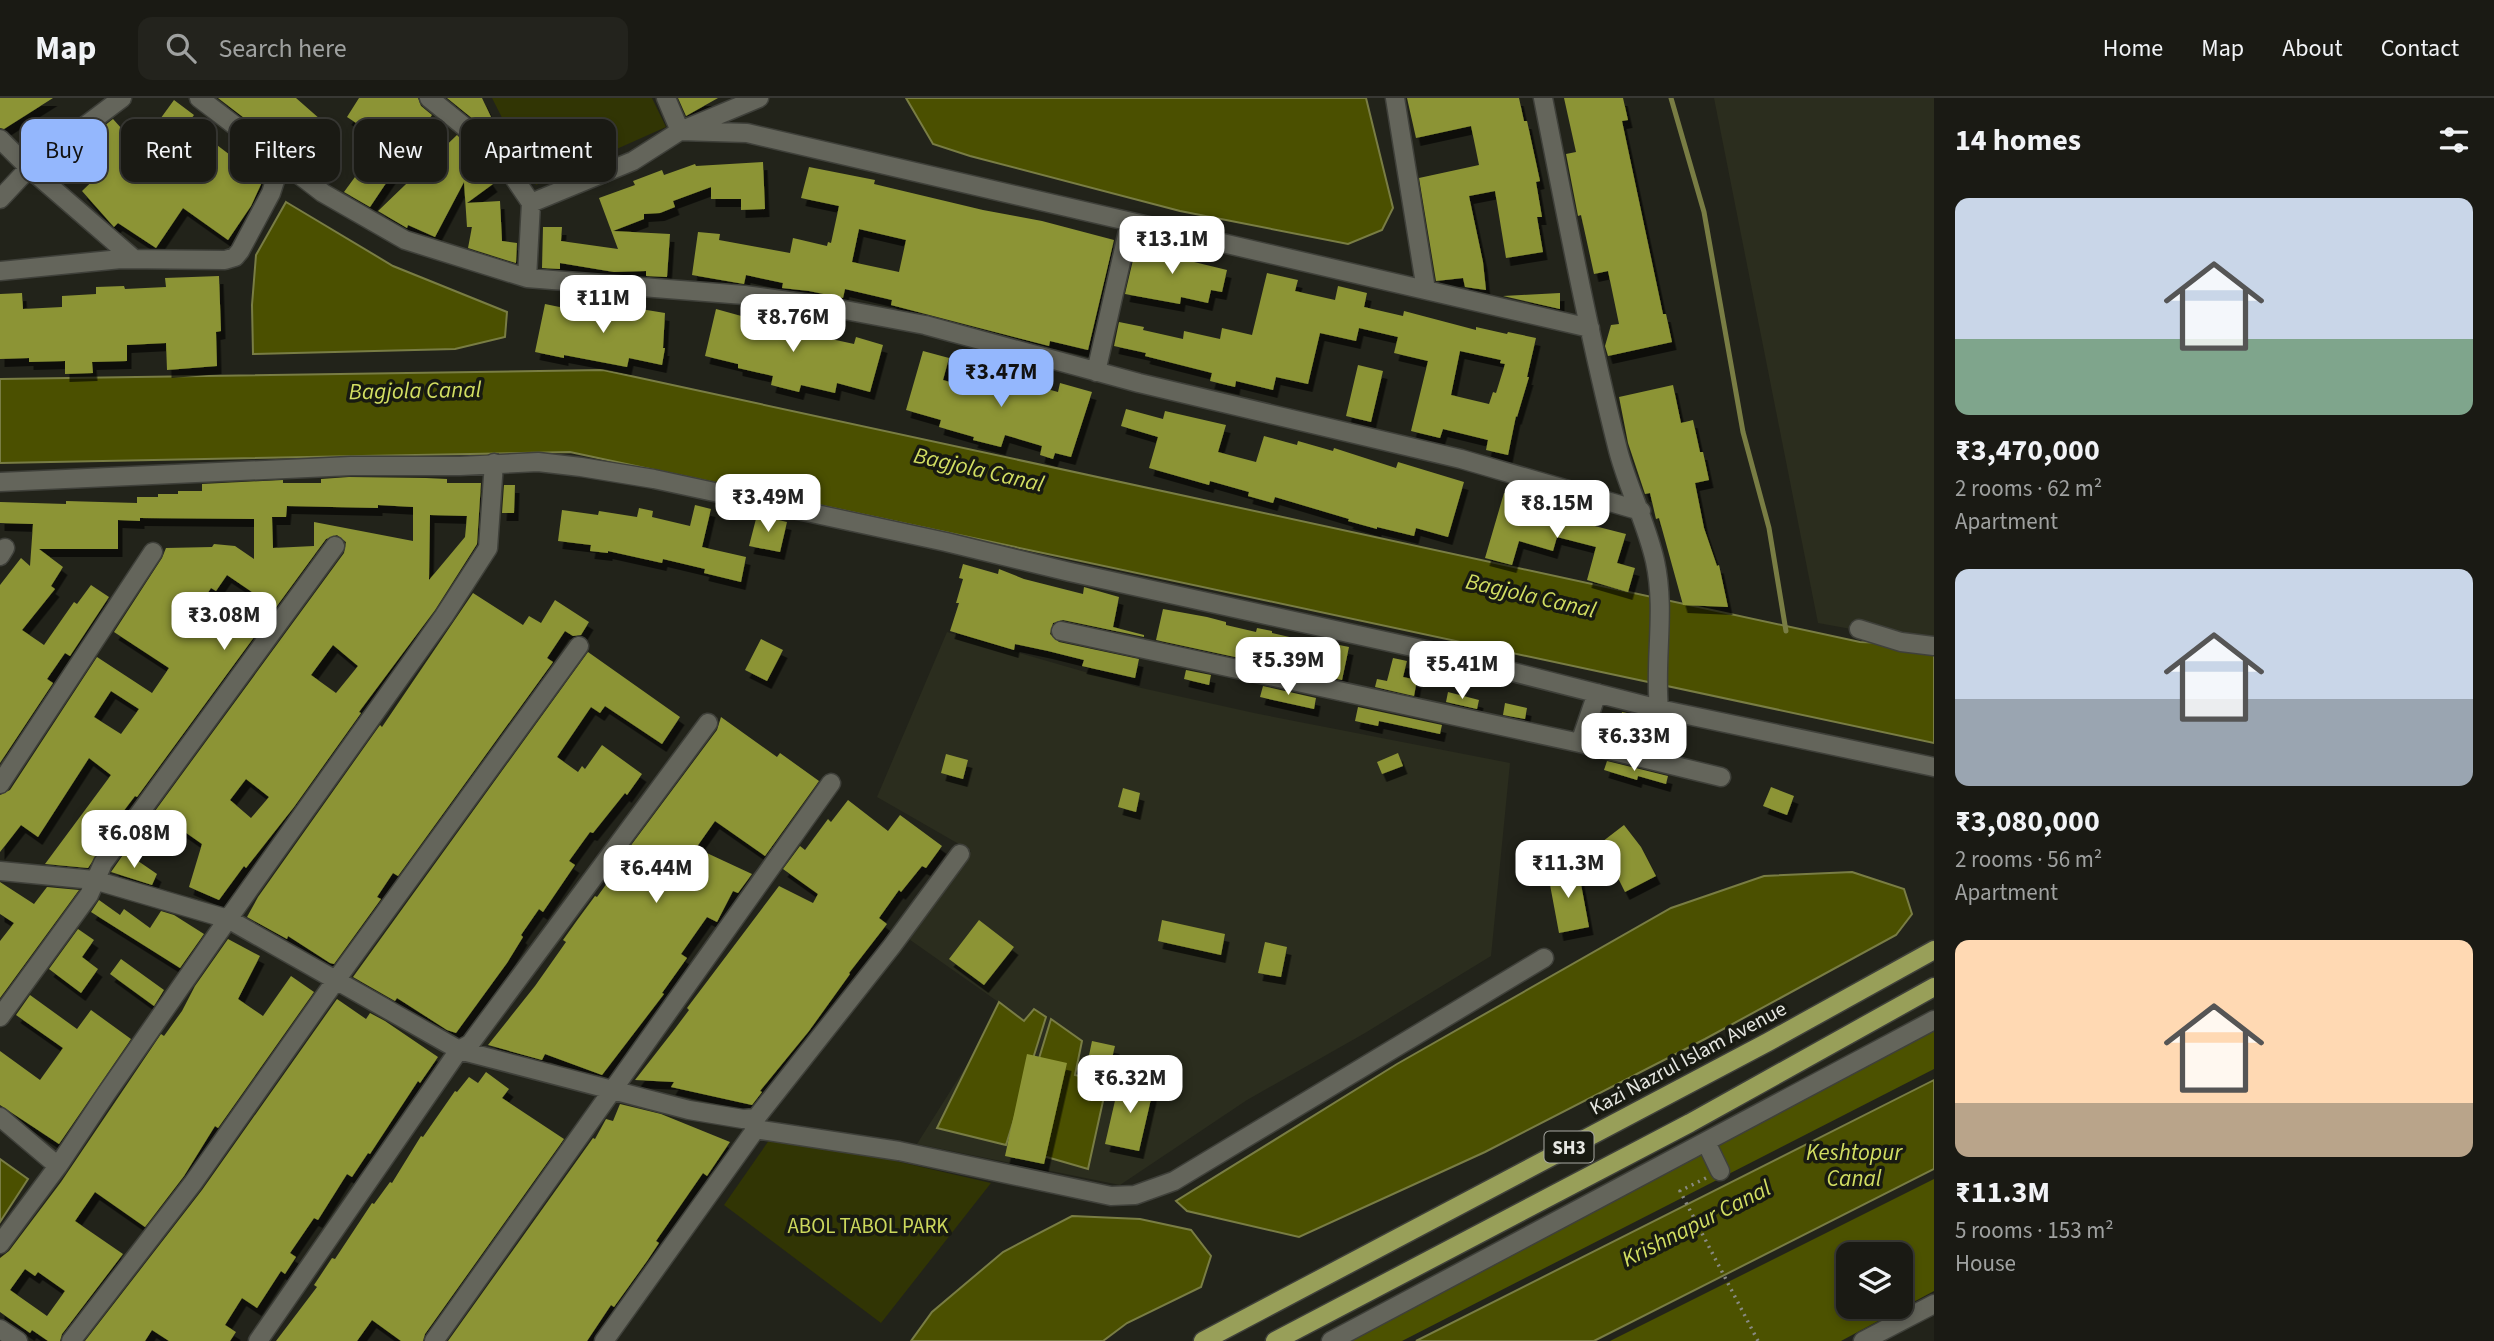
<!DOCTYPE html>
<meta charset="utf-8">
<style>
body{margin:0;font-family:"Source Sans 3",sans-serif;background:#23231d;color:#f1f3f6;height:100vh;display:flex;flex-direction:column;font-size:26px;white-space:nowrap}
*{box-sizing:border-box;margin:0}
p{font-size:23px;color:#9fa1a0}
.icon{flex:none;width:38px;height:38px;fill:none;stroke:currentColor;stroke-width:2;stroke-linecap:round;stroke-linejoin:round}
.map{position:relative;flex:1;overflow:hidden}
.sheet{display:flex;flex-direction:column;background:#1a1a14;width:560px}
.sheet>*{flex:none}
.hud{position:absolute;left:21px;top:21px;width:665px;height:63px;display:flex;gap:14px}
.buttons{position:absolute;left:1836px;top:1144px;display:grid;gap:14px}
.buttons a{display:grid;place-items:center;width:77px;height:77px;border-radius:14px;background:#1a1a14;box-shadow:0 4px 10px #0003,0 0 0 2px #383834;font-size:35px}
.price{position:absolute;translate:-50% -60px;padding:0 16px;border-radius:14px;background:#fff;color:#222;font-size:23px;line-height:46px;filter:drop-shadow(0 2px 4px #0008)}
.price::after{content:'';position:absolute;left:50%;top:42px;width:21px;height:16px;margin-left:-10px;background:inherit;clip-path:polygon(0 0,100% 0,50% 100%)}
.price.selected{background:#94b7fd;color:#111}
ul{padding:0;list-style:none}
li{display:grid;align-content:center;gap:14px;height:371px;padding:0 21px}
li span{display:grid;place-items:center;height:217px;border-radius:14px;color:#555}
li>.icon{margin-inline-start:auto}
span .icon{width:126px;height:126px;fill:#fffc;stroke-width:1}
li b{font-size:30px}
h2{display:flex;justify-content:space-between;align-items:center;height:84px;padding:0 21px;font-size:30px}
.chip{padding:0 24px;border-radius:14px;background:#1a1a14;box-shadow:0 4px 10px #0003,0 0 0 2px #383834;font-size:24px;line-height:63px}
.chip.selected{background:#94b7fd;color:#111}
header{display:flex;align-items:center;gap:42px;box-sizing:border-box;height:98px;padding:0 35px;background:#1a1a14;border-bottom:2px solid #383834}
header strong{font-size:33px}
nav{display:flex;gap:38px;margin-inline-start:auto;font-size:24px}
.search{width:490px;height:63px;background:#23231d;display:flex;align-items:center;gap:18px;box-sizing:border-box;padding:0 24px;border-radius:14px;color:#9fa1a0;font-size:26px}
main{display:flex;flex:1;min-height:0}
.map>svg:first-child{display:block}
</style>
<header>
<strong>Map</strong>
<div class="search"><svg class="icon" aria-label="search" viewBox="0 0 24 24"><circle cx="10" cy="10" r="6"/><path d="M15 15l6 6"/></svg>Search here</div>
<nav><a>Home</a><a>Map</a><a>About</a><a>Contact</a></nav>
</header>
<main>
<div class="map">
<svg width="1934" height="1243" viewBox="0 0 1934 1243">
<defs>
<filter id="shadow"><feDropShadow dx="4.5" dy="8" stdDeviation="0" flood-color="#0009"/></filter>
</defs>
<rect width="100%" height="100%" fill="#22231a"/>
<path fill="#2b2d1e" d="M1714,0H1934V546L1818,525Z
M947,534L1137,589L1254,615L1510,665L1491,858L1365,935L1247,1002L1120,1087L917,1046L1004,908L906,839L971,753L877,699Z"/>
<path fill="#313504" d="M492,0H652L666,29L536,87Z
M774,1035L991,1085L881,1225L724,1107Z"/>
<path fill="#4c5200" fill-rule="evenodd" d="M1934,919V971L1402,1243H1322Z
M1934,1081V1193L1841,1243H1610ZM1848,1157H1900V1209H1848Z"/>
<path fill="#4b5000" stroke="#797d44" stroke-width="2" d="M906,0H1366L1393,110L1382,132L1348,146L1180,113L970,58L933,46Z
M286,104L393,168L507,214L505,239L455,251L253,256L252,207L256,157Z
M603,272L1860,544L1934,547V645L570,354L0,365V281Z
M1852,774L1904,791L1912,816L1896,837L1705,941L1485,1054L1299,1139L1187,1113L1176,1103L1397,966L1671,810L1764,778Z
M999,904L1024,923L1034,911L1046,919L1006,1047L937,1030Z
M1051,921L1082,943L1075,977L1107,985L1088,1071L1012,1049Z
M1934,982V1071L1594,1243H1416Z
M0,1061L28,1081L0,1124Z
M1072,1118L1140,1121L1191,1132L1211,1158L1201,1189L1127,1225L1103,1243H911L932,1214L1003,1154Z"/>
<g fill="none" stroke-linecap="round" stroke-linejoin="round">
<path stroke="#797d44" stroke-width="5" d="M1671,0L1704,114L1743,334L1769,430L1786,533"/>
</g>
<path fill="#8c9436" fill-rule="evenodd" filter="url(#shadow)" d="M0,0H53L4,31L0,30Z
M218,0H296L337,36L310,70Z
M359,0H418L421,8L432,17L370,109L344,94L382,42L347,19Z
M447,0H482L491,19L478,25Z
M678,0H718L686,18Z
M1407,0H1519L1524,23H1527L1540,83L1536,84L1542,119H1537L1543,154L1506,160L1495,93L1469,98L1483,164L1486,192L1465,189L1463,180L1436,183L1419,80L1479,67L1471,28L1416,40Z
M1564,0H1623L1628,22L1622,23L1663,216H1666L1672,244L1608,258L1605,248L1611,227L1619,226L1608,173L1594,176L1581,117L1578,118L1566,56L1576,54Z
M174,2L194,17L188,25L263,82L251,108L228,142L183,110L156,150L118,125L114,129L82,93L107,69L84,44L113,21L139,50Z
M457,37L478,58L475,60L493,86L467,105L500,103L502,143L517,145L516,165L468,150L472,129H467L464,84L435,139L408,127L407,130L378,113Z
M763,64L765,111L741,112V101H711V89L673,103L675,109L660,115L644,116V121L613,133L670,136L667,179L646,178V173L614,174L560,165V171L542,170L543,129H562L561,143L618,151L599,100L635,87L633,83L662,72L664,77L695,66L696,68Z
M809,69L875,82L874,86L983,112L1042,123L1114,142L1088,252L1050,243L1049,248L1018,240L891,207L892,202L845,191L843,200L809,193L782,190L783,185L746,177L744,186L692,177L698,134L720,136L719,142L790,155L793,140L827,148L828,144L831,145L839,108L801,100ZM859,131L906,142L899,174L852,164Z
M1137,145L1191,158L1190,163L1227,172L1222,194L1211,192L1208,205L1181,199L1180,206L1125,196Z
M1267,175L1298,182L1295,193L1335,202L1338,188L1367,195L1364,209L1403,218L1404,213L1476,232V229L1507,236L1508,234L1536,240L1527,279H1529L1517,319L1516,318L1508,357L1486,352L1488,342L1443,331L1440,340L1411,333L1428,263L1394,255L1398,239L1359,230L1356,243L1320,235L1308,286L1276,279L1273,292L1236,283L1235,289L1210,283L1212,275L1145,258L1146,255L1114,248L1119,224L1144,229L1143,232L1183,241L1184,233L1220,241L1222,230L1252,237ZM1460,253L1501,262L1500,265L1505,266L1496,295L1493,294L1489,306L1451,297Z
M219,178L221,233L216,234L217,268L167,272L166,245L127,247V263L92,264L93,275L65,276V263L29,264V260L0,261V196L22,195L23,211L62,209V198L96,196V189L124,188L125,191L166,189L165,180Z
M1560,195V211L1503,198Z
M545,206L574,212L573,215L607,221L610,206L665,215L663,250H665L662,267L629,260L627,269L564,257V260L535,254Z
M716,211L785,230L786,224L814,231L813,237L854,246L856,239L883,247L870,294L837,285L835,295L801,287L799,294L771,287L773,278L738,270V266L705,258Z
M923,253L949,260L943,282L997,298L1004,272L1020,276L1018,283L1058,294L1060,285L1092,294L1071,359L1055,355L1053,361L1040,357L1042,348L1005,337L1001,349L973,342L974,339L939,329L941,322L906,312Z
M1358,267L1383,273L1371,324L1346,318Z
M1673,287L1681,325L1693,322L1700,354H1703L1709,382L1695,385L1704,430L1717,468L1719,467L1728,509L1683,507L1659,420L1656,421L1650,395L1645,396L1628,345L1619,299Z
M1126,311L1163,321L1165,313L1226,327L1218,354L1256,364L1264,338L1297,347L1298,343L1333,353L1334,350L1396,370L1398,364L1464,384L1448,439L1416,430L1414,438L1377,429V431L1348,423L1349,421L1275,399L1273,405L1248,398L1249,394L1210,383L1209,387L1149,370L1158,339L1121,328Z
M349,379L426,380L447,381V385H481L477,446L435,512L359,614L361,615L294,709L246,770L244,768L219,802L189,789L202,746L155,713L344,455L346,444L337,437L326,441L137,699L135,698L107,735L110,737L88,770L45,766L111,677L89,660L38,739L21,727L0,754V697L10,692L97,559L152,595L169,570L114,534L162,460L166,450L212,449L214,446L235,448L254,461V421L140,420V423L118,422V451H39L63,469L51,488L55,491L22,532L44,547L74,504L77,506L91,487L109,499L70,558L65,555L47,581L53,585L0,665V487L21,460L30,468L33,426L0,425V404L66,406V403L137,405V399H158V396H178V393H202V386L283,382V385H321V381ZM378,407L413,409V443L314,424V448L273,450L272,419H286L287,408L378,410ZM430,417L467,418L465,439L429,482ZM227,477L258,498L239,525L235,523L222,541L191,520L211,490L216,493ZM333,547L358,568L336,595L311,577ZM111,593L139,611L121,636L94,619ZM246,681L269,699L251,720L230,702Z
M504,387H515L514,415H502Z
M1504,395L1528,401L1526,406L1564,416L1563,420L1626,436L1617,465L1635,470L1628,494L1587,482L1596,449L1557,439L1553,453L1519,443L1512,467L1485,460Z
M695,407L711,411L702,449L746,459L741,484L704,475L705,471L663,461L662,465L608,453V455L590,453L591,447L558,443L562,412L598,417L599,413L637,419L639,410L653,413L652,419L690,428Z
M757,417L787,424L780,454L749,448Z
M963,466L998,476L999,471L1024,481L1083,496L1084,489L1119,499L1113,529L1144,537V539L1063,522L1053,525L1050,536L1059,544L1139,561L1135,580L1082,568L1084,562L1048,553L1015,546L1014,552L950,533L959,505H956L963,481L959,480Z
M473,495L523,527L529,518L541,525L555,502L589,524L581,537L573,538L565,533L547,560L553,564L398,778L393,775L377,799L381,801L334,866L330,865L288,838L287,841L247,819L258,799L380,627L382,629Z
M1163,511L1207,519L1226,524V527L1256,534L1257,530L1272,533V535L1333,549L1334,546L1349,549L1342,582L1156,542Z
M761,541L783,552L767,583L745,572Z
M588,554L680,619L662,646L605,608L600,615L591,609L557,659L578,674L582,668L585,671L602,647L642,676L627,697L625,695L593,735L590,734L569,763L575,767L560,789L543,814L539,811L521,837L523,839L507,865L456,935L447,932L397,900L395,903L353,879Z
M1393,560L1407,563L1403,579L1417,582L1414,598L1375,589L1377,581L1387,583Z
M1186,572L1211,577L1209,587L1184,581Z
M1263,588L1316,600L1314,611L1260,599Z
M1448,594L1479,602L1477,611L1446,604Z
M1505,605L1527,610L1525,621L1503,617Z
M1358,609L1442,627L1440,636L1379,623L1378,628L1355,623Z
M1622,614L1641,618L1638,635L1619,631Z
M721,619L777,659L780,655L819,683L765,758L715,723L696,750L752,776L738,795L733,793L717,824L707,819L681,856L687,860L662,895L664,896L602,977L545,956L542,962L488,947L535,888L566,844L563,842L578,821L595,798L597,799L631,752L629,750L717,632Z
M1398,655L1403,668L1382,676L1377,664Z
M946,656L968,662L963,681L941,675Z
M1607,663L1668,678L1666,686L1638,678L1637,682L1604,672Z
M1771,689L1794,698L1787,717L1763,708Z
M1123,690L1140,695L1136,714L1118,709Z
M848,702L888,733L900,717L942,748L926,770L922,768L901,794L899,792L879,820L887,826L849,875L850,876L809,933L760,993L762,994L752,1007L671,989L674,984L635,982L674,932L689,912L687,910L779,788L813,805L818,796L783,771L800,748L805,752L828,721L831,724Z
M1624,727L1641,749L1656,778L1625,794L1615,774L1617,772L1598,747Z
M125,754L157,776L152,787L111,774Z
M1578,770L1589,829L1559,835L1548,776Z
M0,784L34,806L47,789L79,792L0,900V843L14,825L0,816Z
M99,802L120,817L124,811L150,830L161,813L174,817L204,836L180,870L91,814Z
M979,822L1014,849L984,887L949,861Z
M1162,822L1225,836L1221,857L1158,843Z
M78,831L94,842L82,859L98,871L81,895L49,871Z
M228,841L260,858L238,901L263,918L291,878L314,894L218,1030L215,1028L184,1078L145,1129L95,1094L75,1123L123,1156L62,1236L60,1243H48L32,1232L30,1235L0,1214V1160L9,1153L61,1084L161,936L164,938L182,913L195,888ZM25,1171L35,1178L38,1174L65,1193L47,1218L10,1192Z
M1265,844L1287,849L1281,879L1258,875Z
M121,861L164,892L154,908L110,876Z
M30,897L77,931L91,912L131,941L59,1046L0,1007V953L40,982L63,950L16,917Z
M337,901L366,921L370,915L385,923L438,959L420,985L418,983L370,1056L368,1055L352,1079L347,1076L318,1122L314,1120L290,1155L296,1159L285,1176L281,1173L257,1210L242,1200L225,1227L236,1234L230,1243H169L152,1232L145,1243H85L202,1092Z
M1092,943L1115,948L1109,972L1087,967Z
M1027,956L1067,965L1044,1066L1005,1058Z
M486,974L509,991L502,1000L564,1041L425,1236L423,1243H401L372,1222L357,1243H276L317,1189L314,1187L332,1160L335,1161L372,1105L374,1106L390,1084L392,1085L421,1038L423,1039L455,993L457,994L469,979L478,985Z
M1120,981L1154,988L1139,1053L1105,1046Z
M620,1006L661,1016L730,1044L707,1078L703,1075L656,1143L659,1145L647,1163L614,1209L611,1207L587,1243H448L593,1040L595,1041L606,1021L613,1023Z"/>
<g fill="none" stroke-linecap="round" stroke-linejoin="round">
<g stroke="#3f403a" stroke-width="21">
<path id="minor" d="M199,0L323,95L405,142L527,180L744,197L818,207L925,227L1139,285L1461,361L1641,413
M429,0L498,56L531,105L527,180
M666,0L680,33L747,35L1590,230
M1395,0L1426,192
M1543,0C1566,116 1588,233 1617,348C1626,386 1646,423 1655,463C1666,513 1654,562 1659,611
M0,41L29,70L134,161
M0,101L29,70L122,0
M531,105L633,63L680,33L759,0
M0,173L121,161L225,162L235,159L240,153L271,95L281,64
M1096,274L1130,124
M0,384L351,368H460L538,364L581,369L654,381L946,444L1070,474L1426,552L1659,611L1934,669
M0,458L5,450
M1859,531L1901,544L1934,548
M1061,533L1580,645L1721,679
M1580,645L1597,595
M0,686L153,454
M0,773L94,782L228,821L459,952L689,1012L743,1021L756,1020L753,1035L604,1243
M0,919L89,797L103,765L335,448
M0,1019L58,1068
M756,1020L892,848L960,756
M754,1031L899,1053L1111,1098L1135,1097L1174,1083L1544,860
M1706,1044L1720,1073
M0,1146L58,1068L106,996L228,821L444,518L488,450L494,365
M0,1231L18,1243
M71,1243L193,1085L336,882L579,548
M258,1243L459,952L470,946L708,625
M434,1243L831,685
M1331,1243L1934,922
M1863,1243L1934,1206"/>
</g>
<g stroke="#3f403a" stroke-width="21">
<path id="major" d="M1203,1243L1768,944L1934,852
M1275,1243L1690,1025L1934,889"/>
</g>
<path stroke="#898a83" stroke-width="3.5" stroke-dasharray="2 5" stroke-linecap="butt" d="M1706,1080L1680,1093L1758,1243"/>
<use href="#minor" stroke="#64655b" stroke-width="18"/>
<use href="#major" stroke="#989f59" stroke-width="18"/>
</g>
<g text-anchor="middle" stroke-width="7" stroke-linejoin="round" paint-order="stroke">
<rect fill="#181a11" stroke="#a8a9a3" stroke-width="2" x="1544.5" y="1033.5" width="49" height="31" rx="5"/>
<g font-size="19" font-weight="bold" fill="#e5e6e1">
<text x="1569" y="1056">SH3</text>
</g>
<g font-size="21" fill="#e5e6e1" stroke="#181a11">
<text transform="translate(1688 960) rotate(-28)" y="7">Kazi Nazrul Islam Avenue</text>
</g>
<g font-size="21" fill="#ccd85c" stroke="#181a11">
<text x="868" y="1135">ABOL TABOL PARK</text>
</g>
<g font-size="23" font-style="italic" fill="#d2de62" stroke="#181a11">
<text transform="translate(415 292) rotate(-1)" y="8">Bagjola Canal</text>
<text transform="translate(979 371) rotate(13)" y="8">Bagjola Canal</text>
<text transform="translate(1531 497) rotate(13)" y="8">Bagjola Canal</text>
<text x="1854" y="1062">Keshtopur<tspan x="1854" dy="26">Canal</tspan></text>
<text transform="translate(1696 1125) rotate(-27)" y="8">Krishnapur Canal</text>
</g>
</g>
</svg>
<div class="buttons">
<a><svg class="icon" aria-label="layers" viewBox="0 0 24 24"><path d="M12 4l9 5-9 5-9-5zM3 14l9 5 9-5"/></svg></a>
</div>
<b class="price" style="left:1172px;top:178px">₹13.1M</b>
<b class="price" style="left:603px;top:237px">₹11M</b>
<b class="price" style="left:793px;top:256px">₹8.76M</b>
<b class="price selected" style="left:1001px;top:311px">₹3.47M</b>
<b class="price" style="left:768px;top:436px">₹3.49M</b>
<b class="price" style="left:1557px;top:442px">₹8.15M</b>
<b class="price" style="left:224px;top:554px">₹3.08M</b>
<b class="price" style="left:1288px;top:599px">₹5.39M</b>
<b class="price" style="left:1462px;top:603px">₹5.41M</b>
<b class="price" style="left:1634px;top:675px">₹6.33M</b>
<b class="price" style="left:134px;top:772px">₹6.08M</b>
<b class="price" style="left:1568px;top:802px">₹11.3M</b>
<b class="price" style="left:656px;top:807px">₹6.44M</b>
<b class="price" style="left:1130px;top:1017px">₹6.32M</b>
<div class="hud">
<a class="chip selected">Buy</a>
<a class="chip">Rent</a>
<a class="chip">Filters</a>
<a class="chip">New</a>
<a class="chip">Apartment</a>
</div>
</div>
<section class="sheet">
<h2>14 homes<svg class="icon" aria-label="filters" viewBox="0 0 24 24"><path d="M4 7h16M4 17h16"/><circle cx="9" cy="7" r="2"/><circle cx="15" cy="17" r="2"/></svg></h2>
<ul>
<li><span style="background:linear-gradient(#c9d6e8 65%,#7fa58c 0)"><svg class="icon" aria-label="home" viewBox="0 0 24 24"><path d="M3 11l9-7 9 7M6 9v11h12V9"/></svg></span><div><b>₹3,470,000</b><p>2 rooms · 62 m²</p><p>Apartment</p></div></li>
<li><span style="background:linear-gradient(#c9d6e8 60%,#9aa5b1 0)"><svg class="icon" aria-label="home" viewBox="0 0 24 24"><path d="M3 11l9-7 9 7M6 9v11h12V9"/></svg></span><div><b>₹3,080,000</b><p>2 rooms · 56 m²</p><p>Apartment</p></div></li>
<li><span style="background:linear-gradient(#ffd9b3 75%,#b9a48a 0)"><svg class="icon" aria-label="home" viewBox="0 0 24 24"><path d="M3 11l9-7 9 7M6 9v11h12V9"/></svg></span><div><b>₹11.3M</b><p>5 rooms · 153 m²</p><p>House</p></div></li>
</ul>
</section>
</main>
